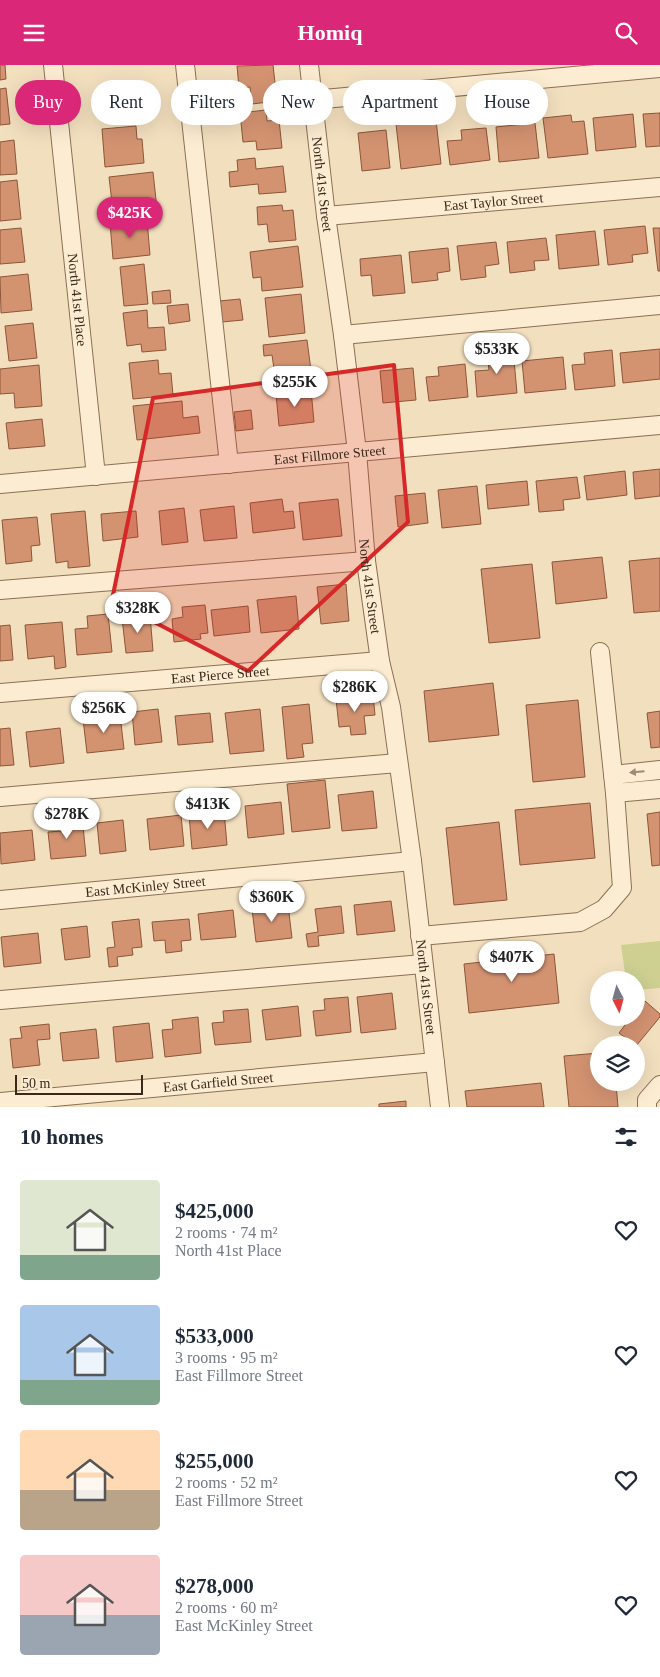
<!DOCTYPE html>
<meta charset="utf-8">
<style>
body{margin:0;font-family:Georgia,serif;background:#f6f6f7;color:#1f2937;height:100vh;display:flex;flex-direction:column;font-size:19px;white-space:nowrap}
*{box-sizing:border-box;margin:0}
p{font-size:16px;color:#747a83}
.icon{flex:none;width:28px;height:28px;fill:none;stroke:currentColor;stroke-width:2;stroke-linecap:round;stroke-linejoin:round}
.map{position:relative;height:1042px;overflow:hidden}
.sheet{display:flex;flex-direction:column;background:#fff;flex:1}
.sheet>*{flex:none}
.hud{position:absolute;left:15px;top:15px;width:630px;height:45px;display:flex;gap:10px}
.needle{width:32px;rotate:174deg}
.buttons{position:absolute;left:590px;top:906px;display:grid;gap:10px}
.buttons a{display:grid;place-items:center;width:55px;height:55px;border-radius:50%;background:#fff;box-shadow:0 5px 20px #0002;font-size:25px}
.scale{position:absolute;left:15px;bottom:12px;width:128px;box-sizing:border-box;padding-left:5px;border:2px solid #3a281b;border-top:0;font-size:14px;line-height:18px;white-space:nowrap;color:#3a281b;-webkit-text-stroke:4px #f8eace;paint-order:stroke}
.price{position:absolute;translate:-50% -42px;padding:0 11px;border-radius:18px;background:#fff;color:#222;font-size:16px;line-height:32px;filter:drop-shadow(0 1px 2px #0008)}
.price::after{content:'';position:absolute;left:50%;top:30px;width:15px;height:11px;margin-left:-8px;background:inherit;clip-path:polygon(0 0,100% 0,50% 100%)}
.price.on{background:#db2777;color:#fff}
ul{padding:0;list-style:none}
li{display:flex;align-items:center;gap:15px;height:125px;padding:0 20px}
li span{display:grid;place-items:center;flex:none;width:140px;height:100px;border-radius:5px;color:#555}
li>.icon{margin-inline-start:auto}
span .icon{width:60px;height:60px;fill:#fffc;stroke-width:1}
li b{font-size:21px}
h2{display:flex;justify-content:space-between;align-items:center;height:60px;padding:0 20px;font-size:21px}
.tag{padding:0 18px;border-radius:22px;background:#fff;box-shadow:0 5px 20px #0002;font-size:18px;line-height:45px}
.tag.on{background:#db2777;color:#fff}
header{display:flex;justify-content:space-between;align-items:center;height:65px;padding:0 20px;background:#db2777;color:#fff;font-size:22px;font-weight:700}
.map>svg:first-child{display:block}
</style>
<header><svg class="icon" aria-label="menu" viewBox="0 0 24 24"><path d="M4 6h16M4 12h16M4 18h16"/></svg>Homiq<svg class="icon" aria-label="search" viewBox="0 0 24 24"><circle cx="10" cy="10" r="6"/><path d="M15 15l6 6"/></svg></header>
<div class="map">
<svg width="660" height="1042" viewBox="0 0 660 1042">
<rect width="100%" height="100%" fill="#f2dfbe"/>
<path fill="#cdd091" d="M660,876V923L636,925V915H626L621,880Z"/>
<path fill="#d39371" stroke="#8d5539" d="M0,0H5L6,14L0,15Z
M273,0L277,36L252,39L250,22L239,23L237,1Z
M129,17L133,51L104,54L100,20Z
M6,23L10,59L0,60V24Z
M266,45L267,56L279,55L282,83L257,85L256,76L243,77L240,48Z
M660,48V81L646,82L643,49Z
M633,49L636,82L596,86L593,53Z
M571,50L572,57L584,56L588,89L548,93L543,53Z
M436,55L441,99L401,104L396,59Z
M535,58L539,93L499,97L496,62Z
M136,61L137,74H142L144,98L105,102L102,64Z
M486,63L490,95L450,100L447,76L462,75L461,65Z
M386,65L390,103L362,106L358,68Z
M14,75L17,109L0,110V77Z
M255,93L256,104L283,101L286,127L259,129L258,119L230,122L229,107L238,106L237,95Z
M153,107L157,144L140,146L139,135L112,138L109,112Z
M17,115L21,154L0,156V117Z
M282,140L283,146L293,145L296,175L269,177L267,159L258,160L257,142Z
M147,155L150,190L113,194L110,158Z
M645,161L648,188L632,190L633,197L608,200L604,165Z
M21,163L25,197L0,199V165Z
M653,163H660V206H658Z
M595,166L599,200L559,204L556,170Z
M546,173L549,195L534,196L535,205L510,208L507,177Z
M496,177L499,199L485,201L486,212L461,215L457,181Z
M298,181L303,222L262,226L261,212L253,213L250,187Z
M448,183L450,206L437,208L438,215L412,218L409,187Z
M401,190L405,228L373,231L371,210L361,211L360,194Z
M144,199L148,239L124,241L120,202Z
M28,209L32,245L1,248L0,212Z
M170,225L171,238L153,239L152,227Z
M301,229L305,268L269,272L265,233Z
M240,234L243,255L222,257L219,236Z
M188,239L190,256L169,259L167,241Z
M147,245L148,263L164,262L166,285L142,287L141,279L127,281L123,248Z
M33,258L37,293L9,296L5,261Z
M307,275L312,313L286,316L284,302L274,304L272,290L264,291L263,280Z
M513,284L517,328L477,332L475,306L489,305L487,287Z
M660,284V314L623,318L620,288Z
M612,285L615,321L575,325L572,300L585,299L584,288Z
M563,292L566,324L525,328L522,296Z
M158,295L159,309L171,308L173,330L133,334L129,298Z
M465,299L468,332L429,336L426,312L439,311L438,302Z
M39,300L42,341L15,343L14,328L0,329V304Z
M413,303L416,335L383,338L380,306Z
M311,325L314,357L279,361L276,329Z
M182,336L183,353L198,351L200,368L137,375L133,341Z
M251,345L253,364L236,366L234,347Z
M42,354L45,381L9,384L6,358Z
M660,404V431L635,434L633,407Z
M625,406L627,430L587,435L584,411Z
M577,412L580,433L563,435L564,445L539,447L536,416Z
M527,416L529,440L488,444L486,420Z
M477,421L481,459L442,463L438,425Z
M425,428L428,458L398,462L395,431Z
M282,434L284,447L293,446L295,463L253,468L250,438Z
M338,434L342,471L303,475L299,438Z
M234,441L237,473L204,476L200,445Z
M184,443L188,477L162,480L159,446Z
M85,446L90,501L68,503V496L56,498L51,449Z
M136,446L138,472L103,476L101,449Z
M37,452L40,480L31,481L32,496L6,499L2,455Z
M602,492L607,533L556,539L552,497Z
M660,493V546L634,548L629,496Z
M532,499L540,573L489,578L481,504Z
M346,519L349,556L321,559L317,522Z
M296,531L299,564L261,568L257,535Z
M146,536L148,546L137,547L136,537Z
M205,540L208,568L200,569L201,574L174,577L172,554L183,552L182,542Z
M248,541L250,567L214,571L211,545Z
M108,549L112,587L77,590L75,564L88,563L87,551Z
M150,550L153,586L126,588L122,553Z
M62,557L66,602L55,604L54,591L28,594L25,560Z
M10,560L13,595L0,596V561Z
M493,618L499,670L429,677L424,626Z
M373,630L375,650L364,651L366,669L351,670L350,661L339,662L336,634Z
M578,635L585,712L533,717L526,640Z
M309,639L313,678L302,679L304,692L287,694L282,642Z
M158,644L162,677L135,680L132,647Z
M260,644L264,686L230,689L225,648Z
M660,646V682L651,683L647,648Z
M210,648L213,677L178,680L175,651Z
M120,650L124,684L87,688L83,654Z
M10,663L14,700L0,701V664Z
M60,663L64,698L30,702L26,667Z
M325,715L330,763L292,767L287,719Z
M373,726L377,763L342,766L338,730Z
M281,737L284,769L248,773L245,741Z
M590,738L595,793L520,800L515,745Z
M224,746L227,780L192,784L189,750Z
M660,747V800L652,801L647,749Z
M73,749L74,761H83L86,791L51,794L48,767L62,766L60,751Z
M181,750L184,781L150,785L147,754Z
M123,755L126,786L100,789L97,758Z
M499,757L507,835L454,840L446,763Z
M32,765L35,795L1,799L0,768Z
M391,836L395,866L357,870L354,840Z
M288,840L292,873L256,877L252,844Z
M341,841L344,868L318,871L319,881L308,882L306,869L318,867L315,844Z
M233,845L236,872L201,875L198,849Z
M139,854L142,882L132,883L133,890L117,892L118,901L109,902L107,883L115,882L112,857Z
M189,854L191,875L181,876L182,886L166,888L165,875L154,876L152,857Z
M87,861L90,892L65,895L61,864Z
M38,868L41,898L4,902L1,872Z
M554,889L559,938L469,948L464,899Z
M392,928L396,964L361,968L357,932Z
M348,932L351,967L316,971L313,946L325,945L324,934Z
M645,936L660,949V952L636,981L619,968L631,952H636V947Z
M298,941L301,971L266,975L262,945Z
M248,944L251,977L215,980L212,958L224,957L223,946Z
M198,952L201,988L165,992L162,965L173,964L172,955Z
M149,958L153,993L116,997L113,962Z
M49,959L50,974L37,975L40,1000L13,1003L10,974L22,973L20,962Z
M96,964L99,993L63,996L60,968Z
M599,988V1018H616L618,1042H569L564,991Z
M541,1018L544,1042H467L465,1026Z
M406,1036V1042H379V1039Z"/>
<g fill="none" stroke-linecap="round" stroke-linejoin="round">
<g stroke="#8c6f55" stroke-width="20">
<g id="minor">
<path id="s1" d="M53,0L96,411"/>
<path d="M185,0L229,399"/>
<path id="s2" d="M309,0L326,151L343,270L357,387L366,496L380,596L391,642L412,796L440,1042"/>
<path d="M313,35L660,3"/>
<path id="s3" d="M326,151L660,122"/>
<path d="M343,270L660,240"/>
<path id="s4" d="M0,419L660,360"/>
<path d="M0,525L366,496"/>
<path id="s5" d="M0,628L380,596"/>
<path d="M613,710L660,705"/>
<path d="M615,728L660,724"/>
<path d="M0,732L398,698"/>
<path id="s6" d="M0,835L412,796"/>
<path d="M420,871L580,857L604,844L622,823L615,728L600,587"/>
<path d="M0,935L423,899"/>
<path id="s7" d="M0,1037L435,997"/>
<path d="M647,1042V1035L660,1020"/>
</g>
</g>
<use href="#minor" stroke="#fcedd2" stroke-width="18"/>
</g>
<defs><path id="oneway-solid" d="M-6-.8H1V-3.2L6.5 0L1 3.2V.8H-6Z" transform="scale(1.25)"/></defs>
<use fill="#9b8a76" href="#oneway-solid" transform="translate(637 707) rotate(175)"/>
<path fill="#d62828" fill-opacity="0.2" stroke="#d62828" stroke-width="4" stroke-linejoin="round" d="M394,300L408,457L248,606L112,535L153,333Z"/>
<g text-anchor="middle" stroke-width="4.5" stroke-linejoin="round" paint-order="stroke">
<g font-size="14" fill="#3a281b" stroke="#f8eace">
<text dy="5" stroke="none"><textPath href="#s2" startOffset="120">North 41st Street</textPath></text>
<text dy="5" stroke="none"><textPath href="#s3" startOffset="168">East Taylor Street</textPath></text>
<text dy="5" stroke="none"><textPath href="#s1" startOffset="236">North 41st Place</textPath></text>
<text dy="5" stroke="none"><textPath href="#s4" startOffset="331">East Fillmore Street</textPath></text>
<text dy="5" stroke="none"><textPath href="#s2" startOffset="525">North 41st Street</textPath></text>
<text dy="5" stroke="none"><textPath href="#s5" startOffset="221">East Pierce Street</textPath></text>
<text dy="5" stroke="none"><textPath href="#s6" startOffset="146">East McKinley Street</textPath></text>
<text dy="5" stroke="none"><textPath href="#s2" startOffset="930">North 41st Street</textPath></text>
<text dy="5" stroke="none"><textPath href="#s7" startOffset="219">East Garfield Street</textPath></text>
</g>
</g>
</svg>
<div class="buttons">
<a><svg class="needle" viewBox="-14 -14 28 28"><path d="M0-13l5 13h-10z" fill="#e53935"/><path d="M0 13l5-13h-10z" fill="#747a83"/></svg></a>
<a><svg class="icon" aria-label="layers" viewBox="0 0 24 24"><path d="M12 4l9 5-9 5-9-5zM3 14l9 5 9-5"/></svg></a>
</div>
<div class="scale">50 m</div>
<b class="price on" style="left:130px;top:174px">$425K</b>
<b class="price" style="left:497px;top:310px">$533K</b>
<b class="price" style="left:295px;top:343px">$255K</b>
<b class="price" style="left:138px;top:569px">$328K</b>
<b class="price" style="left:355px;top:648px">$286K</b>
<b class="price" style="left:104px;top:669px">$256K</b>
<b class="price" style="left:208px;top:765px">$413K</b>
<b class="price" style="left:67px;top:775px">$278K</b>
<b class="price" style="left:272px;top:858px">$360K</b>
<b class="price" style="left:512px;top:918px">$407K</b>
<div class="hud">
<a class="tag on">Buy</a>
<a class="tag">Rent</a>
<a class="tag">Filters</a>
<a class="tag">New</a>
<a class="tag">Apartment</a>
<a class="tag">House</a>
</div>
</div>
<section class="sheet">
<h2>10 homes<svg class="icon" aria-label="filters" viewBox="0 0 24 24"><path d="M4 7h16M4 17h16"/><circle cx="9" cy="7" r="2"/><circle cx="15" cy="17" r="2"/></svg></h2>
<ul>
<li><span style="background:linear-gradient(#dfe7d0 75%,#7fa58c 0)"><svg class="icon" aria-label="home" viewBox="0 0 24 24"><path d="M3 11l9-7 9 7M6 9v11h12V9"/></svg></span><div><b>$425,000</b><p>2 rooms · 74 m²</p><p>North 41st Place</p></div><svg class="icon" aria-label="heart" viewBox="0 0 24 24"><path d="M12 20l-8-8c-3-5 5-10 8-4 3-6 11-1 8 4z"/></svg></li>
<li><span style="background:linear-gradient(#a9c7e8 75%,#7fa58c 0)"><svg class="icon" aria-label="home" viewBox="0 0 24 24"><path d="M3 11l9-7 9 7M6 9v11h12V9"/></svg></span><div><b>$533,000</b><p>3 rooms · 95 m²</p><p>East Fillmore Street</p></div><svg class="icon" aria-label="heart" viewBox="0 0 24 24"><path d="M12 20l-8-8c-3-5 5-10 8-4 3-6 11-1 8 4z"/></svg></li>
<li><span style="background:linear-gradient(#ffd9b3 60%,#b9a48a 0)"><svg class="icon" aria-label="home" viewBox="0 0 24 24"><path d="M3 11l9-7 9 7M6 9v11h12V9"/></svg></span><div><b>$255,000</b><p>2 rooms · 52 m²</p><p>East Fillmore Street</p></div><svg class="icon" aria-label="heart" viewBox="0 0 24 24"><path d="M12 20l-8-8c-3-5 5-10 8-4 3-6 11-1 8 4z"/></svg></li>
<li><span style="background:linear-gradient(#f6c9c9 60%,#9aa5b1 0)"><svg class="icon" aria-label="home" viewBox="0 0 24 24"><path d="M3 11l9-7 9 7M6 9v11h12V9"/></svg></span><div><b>$278,000</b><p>2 rooms · 60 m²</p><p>East McKinley Street</p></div><svg class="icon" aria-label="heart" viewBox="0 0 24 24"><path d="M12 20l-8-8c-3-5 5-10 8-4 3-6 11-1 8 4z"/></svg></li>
</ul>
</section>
